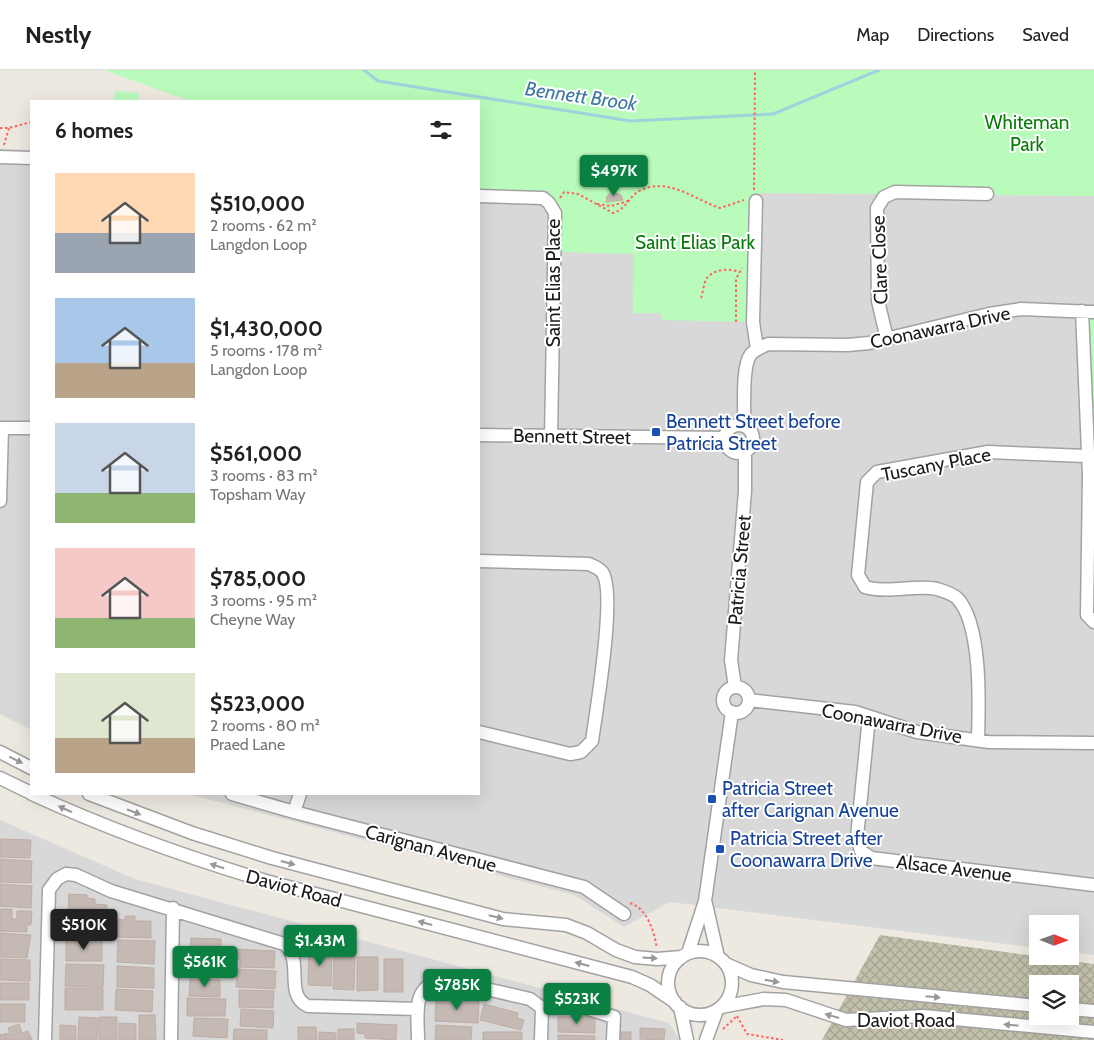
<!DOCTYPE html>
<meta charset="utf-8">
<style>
body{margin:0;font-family:Cabin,sans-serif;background:#f6f6f6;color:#222;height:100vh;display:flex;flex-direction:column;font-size:19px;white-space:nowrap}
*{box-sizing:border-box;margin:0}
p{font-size:16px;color:#767676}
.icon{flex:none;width:28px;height:28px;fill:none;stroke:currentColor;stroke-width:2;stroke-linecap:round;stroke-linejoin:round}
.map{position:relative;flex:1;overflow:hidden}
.side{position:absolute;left:30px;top:30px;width:450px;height:695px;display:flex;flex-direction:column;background:#fff;border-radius:0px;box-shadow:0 5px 20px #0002}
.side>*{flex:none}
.needle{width:32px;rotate:91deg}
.fabs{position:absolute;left:1029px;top:845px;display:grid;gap:10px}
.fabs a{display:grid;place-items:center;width:50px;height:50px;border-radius:0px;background:#fff;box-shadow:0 5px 20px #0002;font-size:25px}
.price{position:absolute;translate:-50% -42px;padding:0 11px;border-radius:5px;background:#0b8043;color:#fff;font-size:16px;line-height:32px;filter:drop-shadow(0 1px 2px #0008)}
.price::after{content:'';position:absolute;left:50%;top:30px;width:15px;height:11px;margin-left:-8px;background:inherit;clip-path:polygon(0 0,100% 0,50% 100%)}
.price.active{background:#222;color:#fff}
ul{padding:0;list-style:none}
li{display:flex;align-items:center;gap:15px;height:125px;padding:0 25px}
li span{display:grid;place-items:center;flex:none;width:140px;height:100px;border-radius:0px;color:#555}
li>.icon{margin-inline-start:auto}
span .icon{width:60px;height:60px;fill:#fffc;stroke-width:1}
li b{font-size:21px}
h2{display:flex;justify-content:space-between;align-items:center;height:60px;padding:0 25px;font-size:21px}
header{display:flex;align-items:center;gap:30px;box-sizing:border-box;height:70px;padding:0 25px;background:#fff;border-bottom:1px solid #e0e0e0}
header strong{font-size:24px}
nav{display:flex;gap:28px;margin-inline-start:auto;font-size:18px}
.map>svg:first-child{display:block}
</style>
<header>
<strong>Nestly</strong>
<nav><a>Map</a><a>Directions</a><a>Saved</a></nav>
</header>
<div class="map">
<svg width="1094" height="970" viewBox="0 0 1094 970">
<defs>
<pattern id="construction-cross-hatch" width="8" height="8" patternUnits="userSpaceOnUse" patternTransform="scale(1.25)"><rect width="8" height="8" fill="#c2c0ab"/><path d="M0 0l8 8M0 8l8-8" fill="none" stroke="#a6a493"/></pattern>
</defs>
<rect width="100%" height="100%" fill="#ede8e0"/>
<path fill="#d9d8d8" d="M0,79L31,80V660L0,644Z
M479,120L1094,126V885L1070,882V854H1038L1037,878L670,832L624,857L574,825L188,724H479Z
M0,750L135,809L669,953L679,968L687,970H0Z"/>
<path fill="url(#construction-cross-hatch)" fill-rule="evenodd" d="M880,865L1094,894V970H822ZM1038,914H1070V946H1038Z"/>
<path fill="#b9fbba" d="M104,0H1094V126L757,123L753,252L661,250V243H633L634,184L555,182L549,121L479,120V31H190Z
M115,21L139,23L138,31H114Z
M1082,241L1094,242V552L1089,542Z"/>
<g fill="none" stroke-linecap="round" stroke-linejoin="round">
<path stroke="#9ed3dd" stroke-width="3" d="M364,0L378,11L631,51L773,44L879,0"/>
</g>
<path fill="#c5b9b3" stroke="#bfada2" d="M613,122L621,125L623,130L606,132L607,126Z
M0,769L31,770L30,788L0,787Z
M0,789L32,791L31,813L0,812Z
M0,814L32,816L31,838L0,836Z
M69,824L87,825V828L95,829V834L107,835V847L68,845Z
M0,839H12V849H17V841H32L31,855H27V862L0,861Z
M125,846H135V851H151V868L113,867L114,849L125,850Z
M67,849H103V866H67Z
M0,863L31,865L27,888L0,887Z
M191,868L221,869V886L190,885Z
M118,870L155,871L154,894L117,892Z
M66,871H102V891H66Z
M309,878L332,879L331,916L308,915Z
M235,879L275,881L274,898L240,897V889H235Z
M334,884H355L354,920L333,919Z
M357,887H378V920L357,921Z
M191,888L221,889V907L190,906Z
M0,889L30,890V911L0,910Z
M384,889H403V922H384Z
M66,894L104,895L103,917L65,916Z
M117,896L154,898V918L117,917Z
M237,899L276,901L275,919L236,917Z
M190,909L220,910V927L189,926Z
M0,913H29V930H0Z
M65,918H103V940H65Z
M116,919L153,921L152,942L115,940Z
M239,920L274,921L273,938L239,937Z
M187,928L226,929L225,946H187Z
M436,929L479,930L478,953L435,951Z
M0,934H25V952H0Z
M484,934L518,943L517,948L524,950L521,960L480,950Z
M241,939L274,941L273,958L240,956Z
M139,945H155L156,970H139Z
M79,947L98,948L97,970H78Z
M99,947H117V970H99Z
M558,947H595V963L558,962Z
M194,948L228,949L227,968L193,966Z
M119,953L136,954V970H119Z
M357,953L397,955L396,970L365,968V964L357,963Z
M19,954L22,963L28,961L32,970H7L5,964L10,963L8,958Z
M60,955L76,956V970H60Z
M436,955L472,957L471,970H435Z
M298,957H316L317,970H298Z
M640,958L665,959L664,970L640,969Z
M234,959L267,960V970H233Z
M338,959H354V970H338Z
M319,962L336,963V970H319Z
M483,962H522V970H483Z
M621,962H631V970H621Z
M4,964L6,970H0V965Z
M558,965L595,966V970H558Z"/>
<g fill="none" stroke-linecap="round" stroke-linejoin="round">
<g stroke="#a2a2a2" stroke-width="15">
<path id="minor" d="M0,87L31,88
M479,126L543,128L549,133L555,143L551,367
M756,131L753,252L757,279
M1082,241L1089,405L1087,545L1094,552
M887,269L878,231L877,138L884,127L895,122L987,124
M725 369a14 14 0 1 1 28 0a14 14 0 1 1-28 0Z
M744,356C745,340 741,296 751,284C756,279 762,277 768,274L848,275L869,273L989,244L1021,239L1094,242
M0,358H31
M479,365L725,368
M0,431L2,358
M479,491L589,494C593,496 599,498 602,502C617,521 596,642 592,671L581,682L570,684L479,662
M723 630a13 13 0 1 1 26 0a13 13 0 1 1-26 0Z
M735,617L731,590L745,421V383
M749,630L855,642L917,662L989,672L1094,673
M869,647L857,767L861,781L871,788L1094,815
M978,670C979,635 982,556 958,529C954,524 943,521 937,519C917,514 889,524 865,517L858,505L867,412L877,402L988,382L1086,386
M0,682L31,698
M0,708L31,723
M32,724C108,759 186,787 266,811L632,907L650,915L675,932
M89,724L192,763L272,788L503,849L566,855L587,863L616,880L635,887L657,889L682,887
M232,724L294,742L584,817L624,844
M294,742L300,724
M706,834L718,887
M668 913a32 32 0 1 1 64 0a32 32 0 1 1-64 0Z
M688,883L705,831L732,642
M726,894L751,905L783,912L1038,936
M680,937L687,970
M721,937L764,929L786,930L846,950L923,946L1094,962
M542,938L560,930L614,947L613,970
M1070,939L1094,941
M45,970L49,820L57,809L66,804L76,805L111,821L284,874C305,890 283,925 308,936L418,939
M171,970L173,838
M418,970C418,943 411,918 442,909L530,929L542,938L541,970
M706,970L717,940"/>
</g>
<path stroke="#fe6560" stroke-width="2" stroke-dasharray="2.5 2.5" stroke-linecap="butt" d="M0,58H9L31,52
M4,75L9,58
M754,120L755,0
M560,128L564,122L578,124L613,143C625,140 629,127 639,121C668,106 695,130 720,138L744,130
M597,134L611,136L628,131
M701,228C703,222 704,212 707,208C714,199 730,198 739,202
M736,252V209L742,198
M630,833C648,839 654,862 657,878
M737,946L747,964L783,970
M723,959L736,947"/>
<use href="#minor" stroke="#fff" stroke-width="12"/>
</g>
<defs><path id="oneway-solid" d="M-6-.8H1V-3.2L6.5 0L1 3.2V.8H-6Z" transform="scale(1.25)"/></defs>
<g fill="#989898">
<use href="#oneway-solid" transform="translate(16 690) rotate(26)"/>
<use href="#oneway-solid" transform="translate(65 739) rotate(-156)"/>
<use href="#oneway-solid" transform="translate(134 742) rotate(21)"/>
<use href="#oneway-solid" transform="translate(288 793) rotate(15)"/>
<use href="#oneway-solid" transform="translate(217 796) rotate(-163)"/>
<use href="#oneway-solid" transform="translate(496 847) rotate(14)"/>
<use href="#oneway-solid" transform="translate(425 853) rotate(-165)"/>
<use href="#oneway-solid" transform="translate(650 888) rotate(3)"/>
<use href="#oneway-solid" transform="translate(582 894) rotate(-165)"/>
<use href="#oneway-solid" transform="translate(772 911) rotate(10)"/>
<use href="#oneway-solid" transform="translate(933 927) rotate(5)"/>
<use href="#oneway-solid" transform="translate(832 946) rotate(-164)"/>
<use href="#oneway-solid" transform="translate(1011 955) rotate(-175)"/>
</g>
<g fill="#1a4fb4" stroke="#fff" stroke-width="2">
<rect x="651" y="357" width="10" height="10" rx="2.5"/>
<rect x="707" y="724" width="10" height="10" rx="2.5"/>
<rect x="715" y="774" width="10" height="10" rx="2.5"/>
</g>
<g text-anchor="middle" stroke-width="4" stroke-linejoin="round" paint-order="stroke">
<g font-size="19" fill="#087a09" stroke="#fff">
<text x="1027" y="59">Whiteman<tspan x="1027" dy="22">Park</tspan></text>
<text x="695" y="179">Saint Elias Park</text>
</g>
<g font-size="19" fill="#1b1b1b" stroke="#fff">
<text transform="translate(879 190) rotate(-92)" y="7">Clare Close</text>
<text transform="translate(553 213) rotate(-90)" y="7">Saint Elias Place</text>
<text transform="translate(940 257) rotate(-12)" y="7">Coonawarra Drive</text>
<text transform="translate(572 366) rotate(1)" y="7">Bennett Street</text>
<text transform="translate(936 394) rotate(-11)" y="7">Tuscany Place</text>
<text transform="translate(739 500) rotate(-85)" y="7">Patricia Street</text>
<text transform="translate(892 653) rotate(11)" y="7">Coonawarra Drive</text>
<text transform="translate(431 778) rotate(15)" y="7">Carignan Avenue</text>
<text transform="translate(954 798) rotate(7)" y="7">Alsace Avenue</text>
<text transform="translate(294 818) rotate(15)" y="7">Daviot Road</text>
<text x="906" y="957">Daviot Road</text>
</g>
<g font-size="19" fill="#164399" stroke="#fff" text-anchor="start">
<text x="666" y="358">Bennett Street before<tspan x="666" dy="22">Patricia Street</tspan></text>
<text x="722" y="725">Patricia Street<tspan x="722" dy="22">after Carignan Avenue</tspan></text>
<text x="730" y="775">Patricia Street after<tspan x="730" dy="22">Coonawarra Drive</tspan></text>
</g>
<g font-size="20" font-style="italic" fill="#437aa4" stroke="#fff">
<text transform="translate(581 26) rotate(8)" y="7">Bennett Brook</text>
</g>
</g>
</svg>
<div class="fabs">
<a><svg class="needle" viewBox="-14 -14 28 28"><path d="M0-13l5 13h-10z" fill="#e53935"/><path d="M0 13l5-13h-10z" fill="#767676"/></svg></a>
<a><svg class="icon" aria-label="layers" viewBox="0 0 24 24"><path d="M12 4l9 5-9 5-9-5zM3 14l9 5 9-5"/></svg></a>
</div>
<b class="price" style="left:614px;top:127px">$497K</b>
<b class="price active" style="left:84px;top:881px">$510K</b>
<b class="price" style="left:320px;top:897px">$1.43M</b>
<b class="price" style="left:205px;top:918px">$561K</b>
<b class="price" style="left:457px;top:941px">$785K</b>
<b class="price" style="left:577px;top:955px">$523K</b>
<section class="side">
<h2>6 homes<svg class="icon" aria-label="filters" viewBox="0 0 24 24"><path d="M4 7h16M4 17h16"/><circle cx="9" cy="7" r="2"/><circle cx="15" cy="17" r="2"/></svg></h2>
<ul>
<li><span style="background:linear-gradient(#ffd9b3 60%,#9aa5b1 0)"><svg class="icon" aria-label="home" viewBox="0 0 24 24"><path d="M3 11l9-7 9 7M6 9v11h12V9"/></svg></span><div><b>$510,000</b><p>2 rooms · 62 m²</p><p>Langdon Loop</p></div></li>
<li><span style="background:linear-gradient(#a9c7e8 65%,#b9a48a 0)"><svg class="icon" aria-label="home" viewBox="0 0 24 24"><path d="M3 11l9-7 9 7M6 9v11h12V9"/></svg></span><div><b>$1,430,000</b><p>5 rooms · 178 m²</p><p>Langdon Loop</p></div></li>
<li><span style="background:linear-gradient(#c9d6e8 70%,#8fb573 0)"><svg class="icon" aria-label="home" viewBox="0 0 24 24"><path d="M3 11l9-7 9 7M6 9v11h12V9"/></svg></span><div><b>$561,000</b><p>3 rooms · 83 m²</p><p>Topsham Way</p></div></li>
<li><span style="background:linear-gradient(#f6c9c9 70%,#8fb573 0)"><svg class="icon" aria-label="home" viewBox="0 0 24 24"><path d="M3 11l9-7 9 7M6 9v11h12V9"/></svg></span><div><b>$785,000</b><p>3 rooms · 95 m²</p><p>Cheyne Way</p></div></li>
<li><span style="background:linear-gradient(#dfe7d0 65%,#b9a48a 0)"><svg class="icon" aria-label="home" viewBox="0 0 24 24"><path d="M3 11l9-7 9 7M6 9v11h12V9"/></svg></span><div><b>$523,000</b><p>2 rooms · 80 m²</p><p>Praed Lane</p></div></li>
</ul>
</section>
</div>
